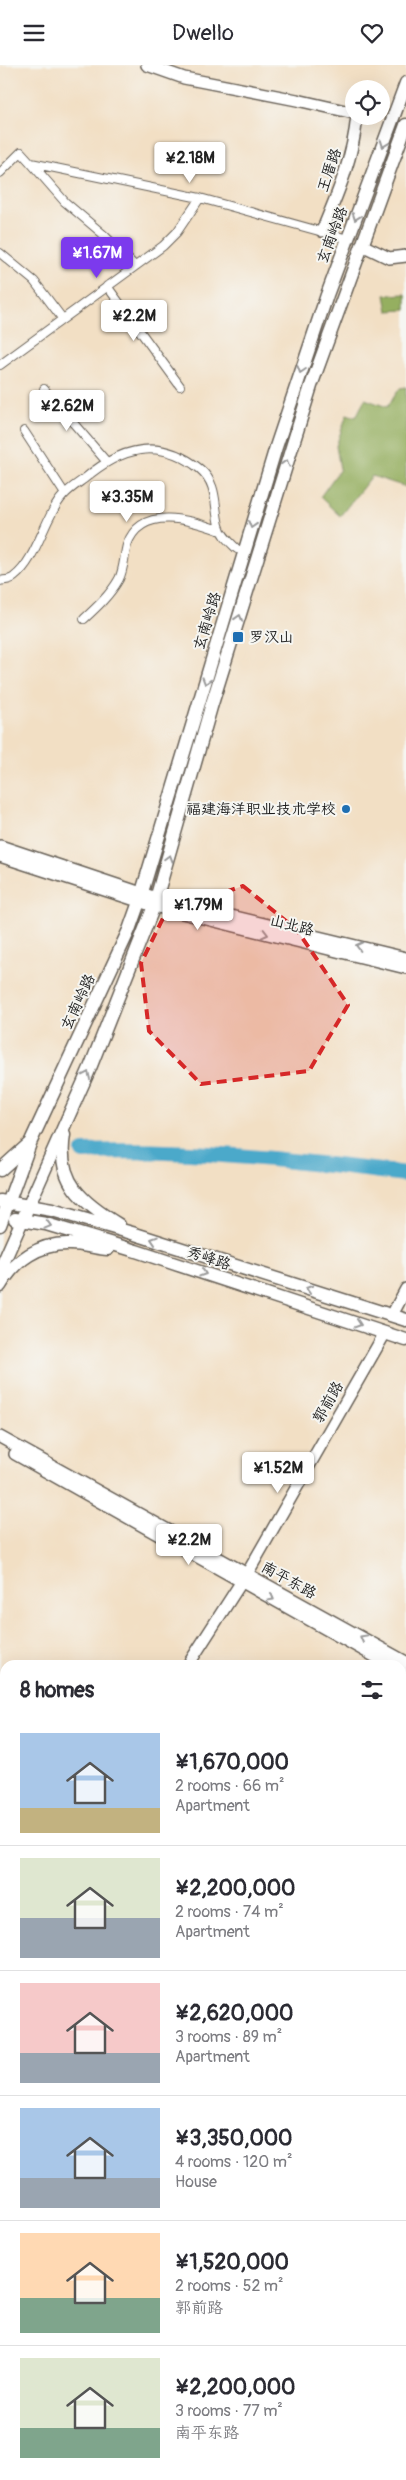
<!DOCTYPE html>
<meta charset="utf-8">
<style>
body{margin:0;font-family:Pangolin,"LXGW WenKai TC",sans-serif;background:#f2f2f3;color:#2b2b33;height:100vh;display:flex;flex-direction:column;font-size:19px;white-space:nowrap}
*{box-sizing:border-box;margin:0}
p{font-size:16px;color:#7c7c81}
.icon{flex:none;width:28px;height:28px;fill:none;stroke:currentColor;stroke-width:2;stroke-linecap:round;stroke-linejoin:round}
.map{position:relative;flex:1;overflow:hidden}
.sheet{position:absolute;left:0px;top:1595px;width:406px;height:820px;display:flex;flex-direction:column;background:#fff;border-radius:15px 15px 0 0;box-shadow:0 5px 20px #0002}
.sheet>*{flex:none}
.fabs{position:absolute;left:345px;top:15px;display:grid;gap:10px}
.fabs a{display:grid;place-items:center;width:45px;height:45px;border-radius:50%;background:#fff;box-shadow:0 5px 20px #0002;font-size:25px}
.price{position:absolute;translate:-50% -42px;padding:0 11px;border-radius:5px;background:#fff;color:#222;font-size:16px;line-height:32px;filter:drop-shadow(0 1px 2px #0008)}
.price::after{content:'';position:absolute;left:50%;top:30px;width:15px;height:11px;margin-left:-8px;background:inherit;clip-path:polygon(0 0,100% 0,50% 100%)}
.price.selected{background:#7c3aed;color:#fff}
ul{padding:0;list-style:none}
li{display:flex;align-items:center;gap:15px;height:125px;padding:0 20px}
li+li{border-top:1px solid #e1e1e2}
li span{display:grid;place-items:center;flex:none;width:140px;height:100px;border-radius:0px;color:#555}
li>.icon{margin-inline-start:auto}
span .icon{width:60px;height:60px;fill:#fffc;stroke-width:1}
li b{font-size:21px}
h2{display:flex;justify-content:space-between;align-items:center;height:60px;padding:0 20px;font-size:21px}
header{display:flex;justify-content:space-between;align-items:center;height:65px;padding:0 20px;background:#fff;font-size:22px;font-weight:600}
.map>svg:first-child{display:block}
</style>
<header><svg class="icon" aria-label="menu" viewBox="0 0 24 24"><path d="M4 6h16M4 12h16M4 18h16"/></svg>Dwello<svg class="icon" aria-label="heart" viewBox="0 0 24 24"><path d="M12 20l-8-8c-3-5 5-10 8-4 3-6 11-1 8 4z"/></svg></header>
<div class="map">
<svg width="406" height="2415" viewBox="0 0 406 2415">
<rect width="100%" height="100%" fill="#f6f6f2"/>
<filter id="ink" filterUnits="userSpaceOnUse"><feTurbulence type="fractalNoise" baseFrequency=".02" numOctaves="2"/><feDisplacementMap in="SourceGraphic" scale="10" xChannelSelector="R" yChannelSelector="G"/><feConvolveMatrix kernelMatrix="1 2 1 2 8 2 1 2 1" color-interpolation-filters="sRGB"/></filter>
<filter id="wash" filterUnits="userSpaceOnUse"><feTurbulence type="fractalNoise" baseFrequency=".0096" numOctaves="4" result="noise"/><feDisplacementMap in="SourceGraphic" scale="20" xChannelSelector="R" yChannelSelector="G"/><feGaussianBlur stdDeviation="1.12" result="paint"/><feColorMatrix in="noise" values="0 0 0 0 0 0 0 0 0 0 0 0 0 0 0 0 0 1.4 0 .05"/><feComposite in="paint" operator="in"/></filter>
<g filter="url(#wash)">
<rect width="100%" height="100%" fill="#f2dfc4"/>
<path fill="#95af61" stroke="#58663e" d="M406,229V245L388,246L385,230Z
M406,322V422L372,411L340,451L320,432L340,404L336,381L347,349L356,352L365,334L387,342L400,323Z"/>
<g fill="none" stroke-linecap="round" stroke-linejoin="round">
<path stroke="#4ba9ca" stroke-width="2.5" d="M401,1655L406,1649
M0,1810L5,1814"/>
<path stroke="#4ba9ca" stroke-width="16" d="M83,1087C193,1083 297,1096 406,1109"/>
</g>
</g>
<g filter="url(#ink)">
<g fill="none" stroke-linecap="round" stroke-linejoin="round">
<g stroke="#676057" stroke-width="10">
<path id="street" d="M31,98L65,137L104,170L135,201
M0,108L21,87L31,98L200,133L348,174
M0,188L34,216L62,253
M107,221L180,321
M0,300L163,181L177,167L200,133
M44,324L106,396
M24,366L65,429
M0,516C4,515 11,515 14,512C37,495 45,450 63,431C69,424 77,419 84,414C120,383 159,371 200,404C218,419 214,440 219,460C221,470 230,477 237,484
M84,554C97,542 110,530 119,514C124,504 124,491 127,480C141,439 192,455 221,466"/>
</g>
<g stroke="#676057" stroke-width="14">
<path id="secondary" d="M147,0L184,13L297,35L354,48
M322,166C338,128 353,93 357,51
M362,180L389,193L406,191
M0,781L156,833L406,893
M0,791L154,841L406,903
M392,1250L406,1224
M0,1372L406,1597
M15,1389L390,1600
M188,1600L251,1502L385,1268
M401,1606L406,1609
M401,1695L406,1689
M0,1895L5,1888
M0,1940L5,1943
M0,1955L5,1958
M401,2172L406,2166
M401,2202L406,2205
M401,2219L406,2222
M0,2236L5,2228
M0,2259L5,2251
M0,2327L5,2330
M142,2410L151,2415
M260,2415L263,2410"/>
</g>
<g stroke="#676057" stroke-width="15">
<path id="primary" d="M64,1070C56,1117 83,1138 119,1160
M0,1105L30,1078
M0,1136L52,1145L132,1168L406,1255
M15,1154L46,1159L136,1186L406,1275
M0,1160L31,1076L129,865L139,837L276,382L327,230L406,18
M0,1205L90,1003L154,841L211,642L311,321L406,60
M0,1221C15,1195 39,1178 70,1179C83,1179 95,1183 108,1184"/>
</g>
<use href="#street" stroke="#fff" stroke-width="8"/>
<use href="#secondary" stroke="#fff" stroke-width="11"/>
<use href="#primary" stroke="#fff" stroke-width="12"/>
</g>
<defs><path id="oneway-chevron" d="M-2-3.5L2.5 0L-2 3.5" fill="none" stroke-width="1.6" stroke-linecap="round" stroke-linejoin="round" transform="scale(1.25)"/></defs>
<g stroke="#999">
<use href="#oneway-chevron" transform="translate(384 79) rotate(110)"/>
<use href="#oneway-chevron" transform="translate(356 152) rotate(110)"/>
<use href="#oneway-chevron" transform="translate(301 305) rotate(108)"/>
<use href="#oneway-chevron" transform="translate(286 398) rotate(-73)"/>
<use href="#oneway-chevron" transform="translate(252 460) rotate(107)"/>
<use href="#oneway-chevron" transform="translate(239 553) rotate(-73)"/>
<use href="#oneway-chevron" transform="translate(206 616) rotate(107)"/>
<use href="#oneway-chevron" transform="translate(169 793) rotate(-74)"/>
<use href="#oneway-chevron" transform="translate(265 869) rotate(14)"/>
<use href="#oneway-chevron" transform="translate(359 881) rotate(-166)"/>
<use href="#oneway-chevron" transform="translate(87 1010) rotate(-65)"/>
<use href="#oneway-chevron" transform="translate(48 1160) rotate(15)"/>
<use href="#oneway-chevron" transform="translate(154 1175) rotate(-162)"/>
<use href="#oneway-chevron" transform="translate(203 1208) rotate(18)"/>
<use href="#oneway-chevron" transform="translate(309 1224) rotate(-162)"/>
<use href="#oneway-chevron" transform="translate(358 1259) rotate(18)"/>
<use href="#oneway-chevron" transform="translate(271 1533) rotate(29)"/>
<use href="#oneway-chevron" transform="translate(363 1573) rotate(-151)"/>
</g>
</g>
<path fill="#d62828" fill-opacity="0.2" stroke="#d62828" stroke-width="4" stroke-dasharray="10 6" stroke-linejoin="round" d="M243,821L297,865L348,940L309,1006L201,1019L149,966L141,898L166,847Z"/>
<g fill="#1f6fb2" stroke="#f6f6f2" stroke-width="2">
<rect x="232" y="566" width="12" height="12" rx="2.5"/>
<circle cx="346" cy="744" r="5"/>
</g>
<g text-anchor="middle" stroke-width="4" stroke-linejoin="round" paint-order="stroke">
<g font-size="15" fill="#1c1c1c" stroke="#f6f6f2">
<text transform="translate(329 105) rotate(-71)" y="5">王厝路</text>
<text transform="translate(332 170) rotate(-69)" y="5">玄南岭路</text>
<text transform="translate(207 556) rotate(-73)" y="5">玄南岭路</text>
<text transform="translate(292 860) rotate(14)" y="5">山北路</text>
<text transform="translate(78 937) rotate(-65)" y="5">玄南岭路</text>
<text transform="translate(209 1193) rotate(18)" y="5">秀峰路</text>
<text transform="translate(328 1337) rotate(-60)" y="5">郭前路</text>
<text transform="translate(289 1515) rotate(29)" y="5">南平东路</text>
</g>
<g font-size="15" fill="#1c1c1c" stroke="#f6f6f2" text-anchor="start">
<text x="249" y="577">罗汉山</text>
<text x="336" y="749" text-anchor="end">福建海洋职业技术学校</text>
</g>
</g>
</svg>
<div class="fabs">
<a><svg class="icon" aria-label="locate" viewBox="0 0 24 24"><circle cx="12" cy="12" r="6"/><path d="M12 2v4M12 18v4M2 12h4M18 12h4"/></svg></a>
</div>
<b class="price" style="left:190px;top:119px">¥2.18M</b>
<b class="price selected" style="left:97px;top:214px">¥1.67M</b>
<b class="price" style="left:134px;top:277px">¥2.2M</b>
<b class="price" style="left:67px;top:367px">¥2.62M</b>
<b class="price" style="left:127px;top:458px">¥3.35M</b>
<b class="price" style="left:198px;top:866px">¥1.79M</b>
<b class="price" style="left:278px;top:1429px">¥1.52M</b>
<b class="price" style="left:189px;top:1501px">¥2.2M</b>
<section class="sheet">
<h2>8 homes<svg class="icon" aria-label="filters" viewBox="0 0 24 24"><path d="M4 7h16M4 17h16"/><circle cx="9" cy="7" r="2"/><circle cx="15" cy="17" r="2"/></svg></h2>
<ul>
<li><span style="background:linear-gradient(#a9c7e8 75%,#c2b280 0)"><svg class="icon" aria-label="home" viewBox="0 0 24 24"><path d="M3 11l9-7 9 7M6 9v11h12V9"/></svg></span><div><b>¥1,670,000</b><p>2 rooms · 66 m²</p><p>Apartment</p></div></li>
<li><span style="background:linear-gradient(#dfe7d0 60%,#9aa5b1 0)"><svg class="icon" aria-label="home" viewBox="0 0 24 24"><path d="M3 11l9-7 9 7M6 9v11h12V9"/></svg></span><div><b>¥2,200,000</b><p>2 rooms · 74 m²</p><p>Apartment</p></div></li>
<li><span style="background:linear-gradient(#f6c9c9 70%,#9aa5b1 0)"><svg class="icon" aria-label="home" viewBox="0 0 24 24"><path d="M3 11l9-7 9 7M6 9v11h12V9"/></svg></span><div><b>¥2,620,000</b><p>3 rooms · 89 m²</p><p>Apartment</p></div></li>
<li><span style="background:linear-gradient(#a9c7e8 70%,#9aa5b1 0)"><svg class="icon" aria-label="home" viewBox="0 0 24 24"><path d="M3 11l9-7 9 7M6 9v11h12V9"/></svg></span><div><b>¥3,350,000</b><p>4 rooms · 120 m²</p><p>House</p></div></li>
<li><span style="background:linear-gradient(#ffd9b3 65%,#7fa58c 0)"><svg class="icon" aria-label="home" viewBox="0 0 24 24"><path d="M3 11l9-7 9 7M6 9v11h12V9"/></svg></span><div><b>¥1,520,000</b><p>2 rooms · 52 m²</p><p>郭前路</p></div></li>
<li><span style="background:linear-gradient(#dfe7d0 70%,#7fa58c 0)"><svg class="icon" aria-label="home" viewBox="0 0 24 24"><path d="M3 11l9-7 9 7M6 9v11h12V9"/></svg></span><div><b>¥2,200,000</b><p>3 rooms · 77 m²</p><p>南平东路</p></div></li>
</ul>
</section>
</div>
